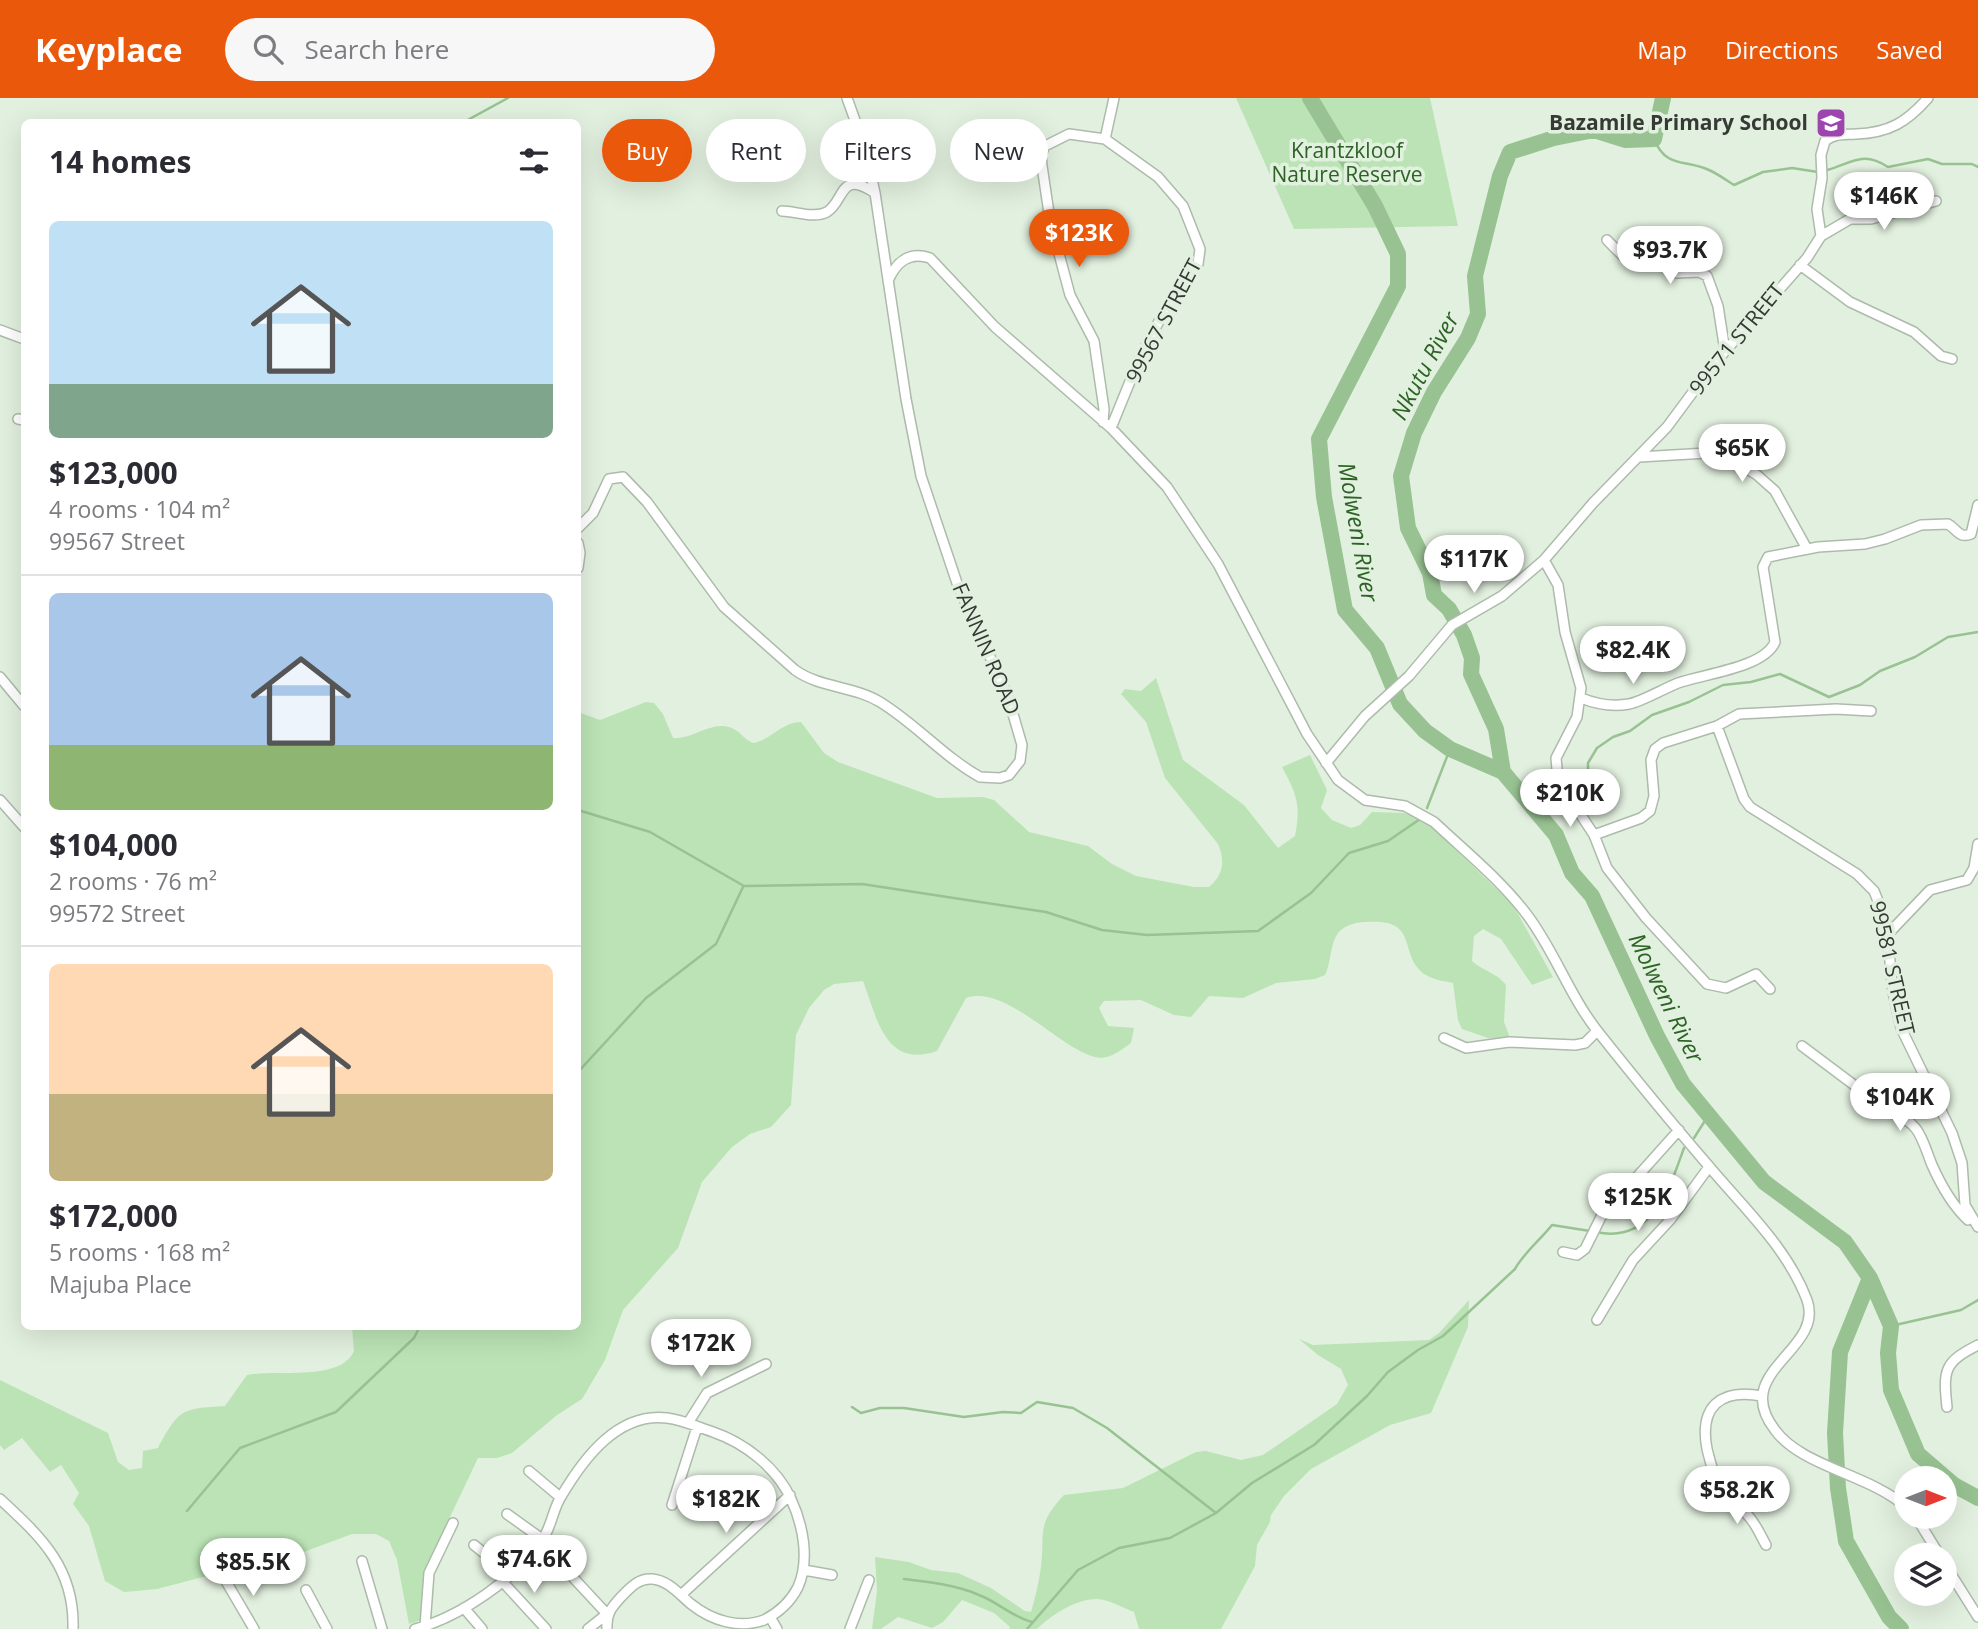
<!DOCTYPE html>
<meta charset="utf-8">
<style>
body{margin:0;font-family:"Open Sans",sans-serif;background:#f7f7f7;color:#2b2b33;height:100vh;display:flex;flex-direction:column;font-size:26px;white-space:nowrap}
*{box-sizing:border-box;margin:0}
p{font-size:23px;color:#7c7c81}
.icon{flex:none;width:38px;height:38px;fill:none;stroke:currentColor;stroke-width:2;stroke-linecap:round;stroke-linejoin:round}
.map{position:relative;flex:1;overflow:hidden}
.side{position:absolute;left:21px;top:21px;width:560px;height:1211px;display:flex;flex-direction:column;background:#fff;border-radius:10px;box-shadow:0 7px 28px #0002}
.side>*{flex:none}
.top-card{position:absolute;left:602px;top:21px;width:665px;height:63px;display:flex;gap:14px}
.needle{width:46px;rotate:90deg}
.buttons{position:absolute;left:1894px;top:1368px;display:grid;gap:14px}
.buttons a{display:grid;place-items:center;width:63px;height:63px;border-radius:50%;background:#fff;box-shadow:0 7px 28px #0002;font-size:35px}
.price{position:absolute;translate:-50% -60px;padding:0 16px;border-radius:24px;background:#fff;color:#222;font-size:23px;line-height:46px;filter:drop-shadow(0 2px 4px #0008)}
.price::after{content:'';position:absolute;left:50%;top:42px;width:21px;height:16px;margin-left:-10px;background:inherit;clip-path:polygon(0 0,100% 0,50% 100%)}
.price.current{background:#ea580c;color:#fff}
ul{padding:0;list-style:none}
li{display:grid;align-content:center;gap:14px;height:371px;padding:0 28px}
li+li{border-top:2px solid #e1e1e2}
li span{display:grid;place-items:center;height:217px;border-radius:10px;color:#555}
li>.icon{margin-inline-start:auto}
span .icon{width:126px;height:126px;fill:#fffc;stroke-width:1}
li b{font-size:30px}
h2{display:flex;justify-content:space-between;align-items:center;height:84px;padding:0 28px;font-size:30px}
.chip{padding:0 24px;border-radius:32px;background:#fff;box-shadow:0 7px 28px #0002;font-size:24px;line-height:63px}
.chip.current{background:#ea580c;color:#fff}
header{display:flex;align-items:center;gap:42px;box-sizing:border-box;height:98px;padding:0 35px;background:#ea580c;color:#fff}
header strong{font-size:33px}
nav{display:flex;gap:38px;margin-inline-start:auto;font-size:24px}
.search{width:490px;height:63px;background:#f7f7f7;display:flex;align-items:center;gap:18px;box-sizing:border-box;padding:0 24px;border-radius:38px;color:#7c7c81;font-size:26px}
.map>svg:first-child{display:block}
</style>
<header>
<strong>Keyplace</strong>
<div class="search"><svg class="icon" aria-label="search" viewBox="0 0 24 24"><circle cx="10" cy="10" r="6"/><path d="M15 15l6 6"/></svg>Search here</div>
<nav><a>Map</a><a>Directions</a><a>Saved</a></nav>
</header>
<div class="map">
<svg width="1978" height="1531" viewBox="0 0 1978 1531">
<rect width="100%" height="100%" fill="#e2f0df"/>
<path fill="#bbe3b5" d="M1236,0H1430L1458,128L1294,131Z
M1156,580L1183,662L1244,707L1278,750L1295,738C1301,707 1297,697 1282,669L1310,657L1327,692L1321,710L1332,722L1351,730L1360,727L1372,714L1404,715L1425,722L1513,807L1553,879L1532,887L1501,841L1483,831L1474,838L1472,863C1483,873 1497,875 1506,887L1504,924L1510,940H1488L1462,931L1458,922L1453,885C1444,883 1434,882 1426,877C1397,859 1421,820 1368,824C1357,824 1346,826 1338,835C1330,846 1331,865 1325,877L1315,881L1276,885L1243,900L1209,898L1191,919L1174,917L1141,902L1104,903L1099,910L1108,928L1134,930L1131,945C1124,950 1115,957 1107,959C1075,969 1010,884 966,900L937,953C885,971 877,920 863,883L834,886L824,892L809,910L796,937L791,1007L771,1029L750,1036L732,1049L702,1084L678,1150L623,1212L605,1262L582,1301L557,1317L512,1355L497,1360H478L433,1455L425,1484L422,1522L409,1526L397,1462L389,1443L376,1436H352L269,1467L222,1474L157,1491L124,1494L105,1483L89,1428L73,1406L79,1395L61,1367L50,1374L22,1340L4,1352L0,1347V1282L108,1335L118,1364L129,1372L142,1370L143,1353L158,1350C180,1310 181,1311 225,1308L247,1277C275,1271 341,1284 354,1253L352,1229L578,1228V614L600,622L646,604L654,605L663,616L673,640C692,642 709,624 729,629C740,632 743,641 753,645C771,642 782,624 801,624L824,655L838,664L937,700L983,699L994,702L1029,734L1088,748L1112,766L1136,778L1194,789H1209C1224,776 1225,763 1218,746L1165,680L1146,624L1121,596L1125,591L1141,593Z
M1469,1202L1468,1229L1431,1315L1390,1327L1311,1371L1284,1398L1271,1417L1270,1424L1257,1447L1255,1468L1221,1531H1139L1134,1514C1123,1510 1108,1501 1097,1501C1075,1501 1052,1517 1037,1531H1009L1010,1529L994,1515L962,1502L943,1524L932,1530L898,1519L881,1531H872L877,1493L875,1459L909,1464L931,1472L958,1475L991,1490L1025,1513L1031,1514C1035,1500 1039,1484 1041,1469C1045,1433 1036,1427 1064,1397L1123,1390L1196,1354L1206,1353L1241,1362L1263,1357L1337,1306L1348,1287L1341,1271L1318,1257L1299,1241L1313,1247L1429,1242L1439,1235Z"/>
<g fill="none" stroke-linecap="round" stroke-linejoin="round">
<path stroke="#98c292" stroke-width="2.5" d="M464,24L508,0
M1654,41C1666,71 1686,61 1709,72C1718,76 1726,82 1734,87L1763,74L1792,70L1818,74
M1827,72C1852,65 1863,52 1888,69L1928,61L1942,66H1972L1978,69
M1569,691L1588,679V665L1597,650L1613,639L1630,633L1652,617L1689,604L1723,587L1751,584L1780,576L1829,599L1860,587L1880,573L1915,559L1948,539L1978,534
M1427,710L1450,651
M578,712L650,734L744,788L862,786L1046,814L1102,832L1147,837L1258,833L1311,795L1349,755L1388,743L1420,721
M1537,714L1563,694
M578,974L646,900L716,846L743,789
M1694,1040L1708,1018
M1596,1134C1652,1146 1669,1092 1684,1050
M1891,1228L1961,1212L1978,1202
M852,1309L861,1315L880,1310H904L964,1319L1003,1314L1021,1315L1037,1304L1073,1310L1107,1330L1216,1415
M187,1413L240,1350L336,1314L414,1240L420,1228
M904,1481C929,1484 956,1487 979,1497C998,1504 1012,1519 1032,1524
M1027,1531L1078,1472L1119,1450L1170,1440L1216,1415L1252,1385L1314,1347L1367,1298L1388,1274L1418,1252L1443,1238L1515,1171C1522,1157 1541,1141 1552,1127L1590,1133"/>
<path stroke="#98c292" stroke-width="16" d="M1310,0L1375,108L1398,156V188L1319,341L1324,399L1345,512L1377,550L1400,606L1425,633L1450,651L1503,674L1556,737L1572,775L1592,798L1657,938L1683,986L1764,1084L1845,1144L1870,1180L1840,1254L1835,1335L1838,1390L1846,1443L1889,1519L1901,1531
M1503,674L1496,631L1471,576L1472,560L1464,537L1449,511L1434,497L1430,475L1408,430L1401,378L1414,335L1434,294L1468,240L1478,216L1475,178L1500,78L1510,54L1554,40L1594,32L1626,42L1654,41L1663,0
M1870,1180L1891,1228L1888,1255L1891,1292L1918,1356L1954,1387L1978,1400"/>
<g stroke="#adbbab" stroke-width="12">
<path id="minor" d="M1105,41L1114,0
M782,113C795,113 814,121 827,114C845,103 839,71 875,95
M1821,138L1850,121H1871L1936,103
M1607,142C1637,174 1629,160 1667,158L1677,175L1699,174L1707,178L1718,208L1725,253
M1800,167L1850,204L1914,234L1941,258L1952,261
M888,183C896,164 909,153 930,160L995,229L1111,330L1167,389L1218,466L1307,636L1338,682L1365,702L1405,708L1434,724C1466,754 1502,783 1528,818C1555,854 1570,899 1599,935C1634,979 1670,1023 1707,1066C1742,1108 1787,1149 1807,1202C1825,1253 1729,1273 1775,1332C1802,1369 1869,1376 1906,1409
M0,232L24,241
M18,321L24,322
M1103,324L1104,311L1094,243L1070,197L1050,122L1042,68L1041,56L1045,48L1069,36L1105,41L1158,79L1183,108L1200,151L1198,166L1166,210L1140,259L1111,330
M1639,359L1707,355L1728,359L1757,377L1775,393L1807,451
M578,430L593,415L609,381L623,379L647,404L724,509L795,572C820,590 854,588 880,604C916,626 944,659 980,679L1000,680L1009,677L1020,663L1022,647L1008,599L957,485L921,378L906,301L875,95L865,50L847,0
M578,445L580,455L578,470
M1544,462L1558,487L1565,534L1581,590L1577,619L1556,660L1558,682L1594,737L1607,770L1646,820L1707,886L1726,890L1756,876L1770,891
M0,579L24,608
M1581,600C1596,606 1613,609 1629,606C1641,604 1665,590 1678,585C1703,576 1764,570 1775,544L1763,469L1768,459L1818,449L1865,446L1885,441L1921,427L1948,426C1957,431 1959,441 1971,436L1978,407
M1717,628L1744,701L1750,709L1857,776L1874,793L1886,823L1893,894L1901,930L1952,1035L1962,1065L1965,1107L1978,1129
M1326,665L1365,618L1409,578L1452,527L1502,498L1544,462L1593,405L1667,329L1713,267L1807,160L1821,138L1817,111L1822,80L1821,57L1825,43C1835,35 1844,37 1856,36C1889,35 1907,24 1928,0
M0,702L24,729
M1594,737L1641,720L1650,713L1654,698L1651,662L1655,651L1663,645L1717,628L1739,616L1836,611L1871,613
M1887,837L1930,792L1967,782L1974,770L1978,746
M1444,940L1466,950L1509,944L1575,947L1585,945L1597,933
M1802,948L1890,1014C1921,1025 1921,1040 1932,1067C1940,1085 1953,1108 1968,1122
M1563,1154L1577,1157L1585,1151L1601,1119L1679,1032
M1597,1222L1633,1162L1670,1122L1709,1069
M1762,1298C1720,1290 1699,1309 1707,1351C1710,1362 1712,1373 1717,1382C1727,1398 1743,1409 1753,1424C1758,1431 1762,1440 1766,1447
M1947,1309C1943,1272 1944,1264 1978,1247
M688,1325L707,1295L766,1266
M529,1373L560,1399
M0,1401C41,1439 75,1470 73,1531
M672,1407L697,1329
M507,1416L542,1441
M1916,1419L1940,1458
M540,1444L607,1516L588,1531
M474,1447L510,1476
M362,1463L382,1531
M1944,1465L1978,1519
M804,1472L832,1477
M502,1483L546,1531
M227,1485L254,1531
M306,1492L327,1531
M681,1497L790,1397
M464,1510L482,1531
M770,1519L777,1531
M425,1528L429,1475L453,1425
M415,1531C460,1519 517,1480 543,1441C552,1427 553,1410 562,1397C584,1360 618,1314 667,1320C683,1322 698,1329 713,1334C745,1345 777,1370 791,1401C803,1427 810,1462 798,1489C791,1503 778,1515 764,1522C740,1531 712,1523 691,1506C680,1497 668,1482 652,1481C638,1480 630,1490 621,1499C611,1510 606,1516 607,1531
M850,1531L869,1482"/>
</g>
<use href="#minor" stroke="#fff" stroke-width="9"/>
</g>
<defs>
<g id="school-square" transform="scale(1.575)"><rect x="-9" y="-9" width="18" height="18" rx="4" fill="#9e44af" stroke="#e2f0df"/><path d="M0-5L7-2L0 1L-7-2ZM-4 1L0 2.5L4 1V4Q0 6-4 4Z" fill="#fff"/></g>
</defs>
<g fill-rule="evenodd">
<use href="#school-square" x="1831" y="25"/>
</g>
<g text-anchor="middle" stroke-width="7" stroke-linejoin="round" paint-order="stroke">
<g font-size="21" font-weight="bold" fill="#353a34" stroke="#e2f0df" text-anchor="end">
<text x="1808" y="32">Bazamile Primary School</text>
</g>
<g font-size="21" fill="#2c6324" stroke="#e2f0df">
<text x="1347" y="60">Krantzkloof<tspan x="1347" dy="24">Nature Reserve</tspan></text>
</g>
<g font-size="21" fill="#353a34" stroke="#e2f0df">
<text transform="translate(1164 223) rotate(-62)" y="7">99567 STREET</text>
<text transform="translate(1737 241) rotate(-51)" y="7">99571 STREET</text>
<text transform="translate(986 551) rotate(67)" y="7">FANNIN ROAD</text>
<text transform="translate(1892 870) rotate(77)" y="7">99581 STREET</text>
</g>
<g font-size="23" font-style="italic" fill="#2d6325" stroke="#e2f0df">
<text transform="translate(1425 268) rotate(-62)" y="8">Nkutu River</text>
<text transform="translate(1358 434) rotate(80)" y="8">Molweni River</text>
<text transform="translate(1666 900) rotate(64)" y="8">Molweni River</text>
</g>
</g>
</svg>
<div class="buttons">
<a><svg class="needle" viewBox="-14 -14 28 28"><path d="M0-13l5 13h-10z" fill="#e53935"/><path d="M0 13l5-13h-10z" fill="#7c7c81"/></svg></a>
<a><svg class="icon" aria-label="layers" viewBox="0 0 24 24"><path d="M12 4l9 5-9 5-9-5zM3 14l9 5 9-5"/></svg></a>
</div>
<b class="price" style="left:1884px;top:134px">$146K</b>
<b class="price current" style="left:1079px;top:171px">$123K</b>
<b class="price" style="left:1670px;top:188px">$93.7K</b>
<b class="price" style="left:1742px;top:386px">$65K</b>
<b class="price" style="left:1474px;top:497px">$117K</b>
<b class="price" style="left:1633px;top:588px">$82.4K</b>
<b class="price" style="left:1570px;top:731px">$210K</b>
<b class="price" style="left:1900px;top:1035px">$104K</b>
<b class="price" style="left:1638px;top:1135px">$125K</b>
<b class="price" style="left:701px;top:1281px">$172K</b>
<b class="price" style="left:1737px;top:1428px">$58.2K</b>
<b class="price" style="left:726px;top:1437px">$182K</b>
<b class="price" style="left:534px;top:1497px">$74.6K</b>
<b class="price" style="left:253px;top:1500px">$85.5K</b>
<div class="top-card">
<a class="chip current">Buy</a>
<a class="chip">Rent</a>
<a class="chip">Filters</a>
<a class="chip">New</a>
</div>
<section class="side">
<h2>14 homes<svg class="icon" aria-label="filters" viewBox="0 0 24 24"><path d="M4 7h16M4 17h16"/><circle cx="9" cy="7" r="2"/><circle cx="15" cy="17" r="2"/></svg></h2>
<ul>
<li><span style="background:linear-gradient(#bfe0f5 75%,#7fa58c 0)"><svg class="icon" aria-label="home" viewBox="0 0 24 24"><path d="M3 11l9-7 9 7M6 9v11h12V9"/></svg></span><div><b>$123,000</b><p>4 rooms · 104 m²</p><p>99567 Street</p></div></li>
<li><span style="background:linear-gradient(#a9c7e8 70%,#8fb573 0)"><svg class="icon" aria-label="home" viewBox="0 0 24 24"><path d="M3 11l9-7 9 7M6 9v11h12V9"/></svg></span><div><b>$104,000</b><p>2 rooms · 76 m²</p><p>99572 Street</p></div></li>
<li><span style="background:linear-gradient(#ffd9b3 60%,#c2b280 0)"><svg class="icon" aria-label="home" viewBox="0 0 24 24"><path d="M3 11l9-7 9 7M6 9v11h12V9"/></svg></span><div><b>$172,000</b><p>5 rooms · 168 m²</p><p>Majuba Place</p></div></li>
</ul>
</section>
</div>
